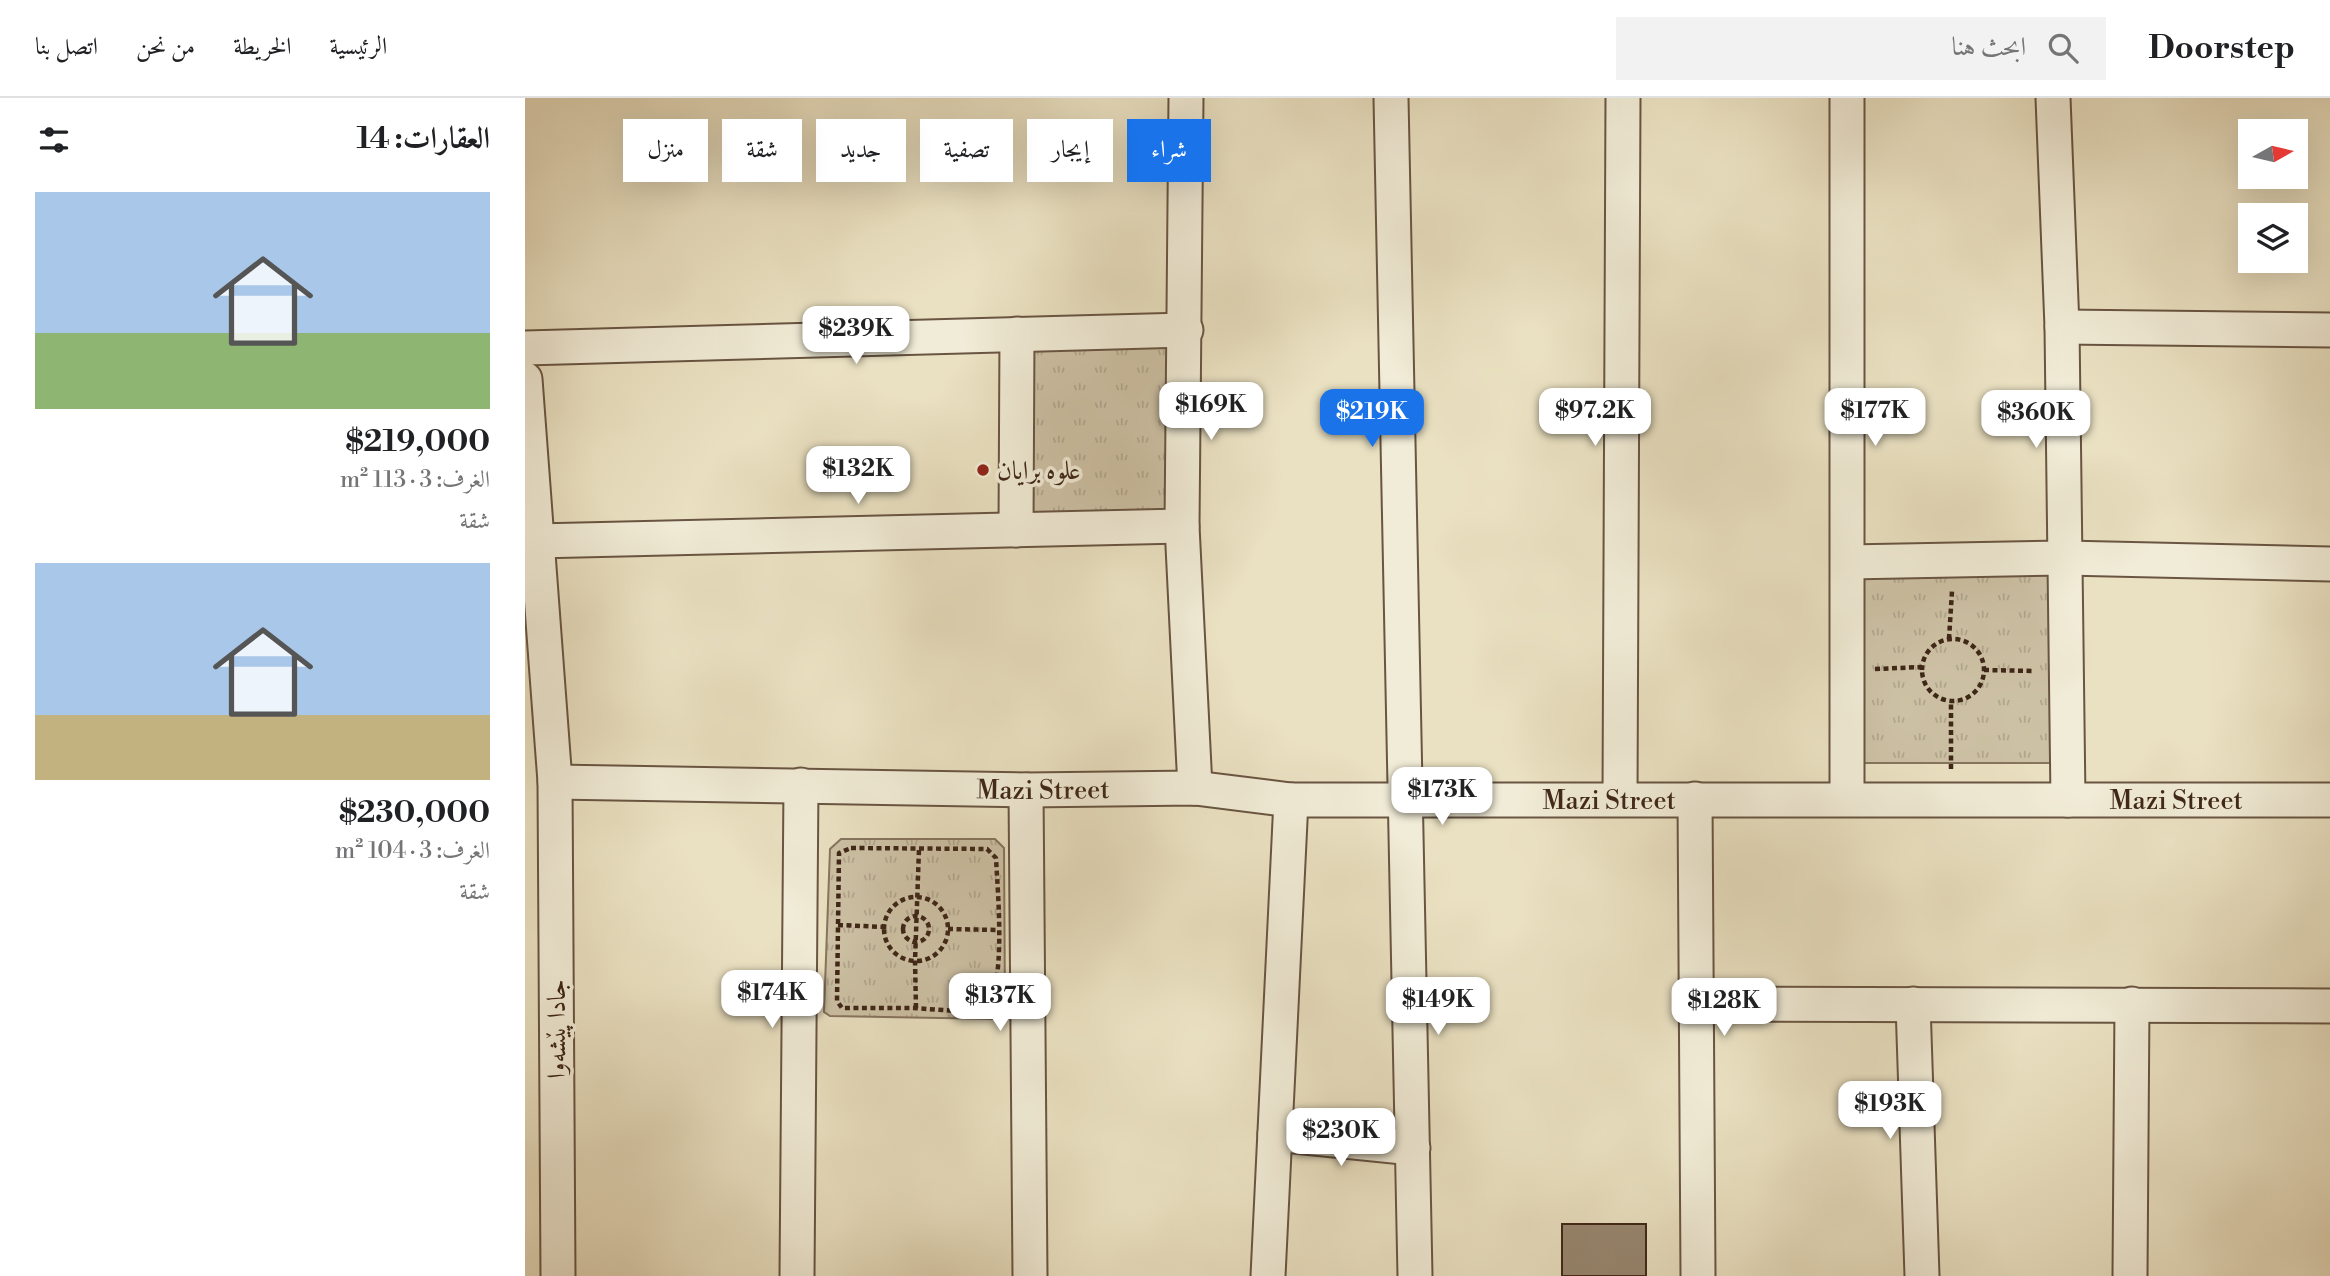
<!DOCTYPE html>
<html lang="ar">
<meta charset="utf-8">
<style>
body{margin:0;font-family:"Libre Bodoni",Amiri,serif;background:#f2f2f2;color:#202124;direction:rtl;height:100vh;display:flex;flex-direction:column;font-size:26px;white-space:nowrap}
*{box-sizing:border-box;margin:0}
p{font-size:23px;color:#757577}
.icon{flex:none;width:38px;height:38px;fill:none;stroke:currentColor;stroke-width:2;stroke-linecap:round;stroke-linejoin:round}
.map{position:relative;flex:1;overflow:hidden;direction:ltr}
.drawer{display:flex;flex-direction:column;background:#fff;width:525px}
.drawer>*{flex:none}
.top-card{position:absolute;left:21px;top:21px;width:665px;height:63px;direction:rtl;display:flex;gap:14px}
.needle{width:46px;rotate:82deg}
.tools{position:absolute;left:1713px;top:21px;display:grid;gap:14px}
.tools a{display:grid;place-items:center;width:70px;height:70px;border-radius:0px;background:#fff;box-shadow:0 7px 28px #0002;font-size:35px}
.price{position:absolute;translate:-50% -60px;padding:0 16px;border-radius:14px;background:#fff;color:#222;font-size:23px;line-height:46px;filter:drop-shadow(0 2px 4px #0008)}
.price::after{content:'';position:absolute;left:50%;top:42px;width:21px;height:16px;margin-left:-10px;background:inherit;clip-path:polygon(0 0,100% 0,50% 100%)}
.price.on{background:#1a73e8;color:#fff}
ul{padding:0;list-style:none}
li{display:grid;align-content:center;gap:14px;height:371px;padding:0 35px}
li span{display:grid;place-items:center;height:217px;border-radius:0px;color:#555}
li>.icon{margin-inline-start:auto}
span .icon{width:126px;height:126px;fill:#fffc;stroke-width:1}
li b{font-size:30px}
h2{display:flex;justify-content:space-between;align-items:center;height:84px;padding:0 35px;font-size:30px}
.chip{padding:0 24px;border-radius:0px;background:#fff;box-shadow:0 7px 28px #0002;font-size:24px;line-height:63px}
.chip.on{background:#1a73e8;color:#fff}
header{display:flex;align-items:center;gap:42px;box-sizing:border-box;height:98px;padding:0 35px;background:#fff;border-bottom:2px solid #e0e0e0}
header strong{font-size:33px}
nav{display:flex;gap:38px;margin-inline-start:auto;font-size:24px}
.search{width:490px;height:63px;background:#f2f2f2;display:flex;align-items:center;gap:18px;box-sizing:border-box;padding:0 24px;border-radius:0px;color:#757577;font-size:26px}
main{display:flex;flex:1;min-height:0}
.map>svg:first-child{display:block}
</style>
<header>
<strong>Doorstep</strong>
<div class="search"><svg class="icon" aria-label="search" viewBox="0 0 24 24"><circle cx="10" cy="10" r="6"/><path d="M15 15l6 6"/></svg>ابحث هنا</div>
<nav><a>الرئيسية</a><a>الخريطة</a><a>من نحن</a><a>اتصل بنا</a></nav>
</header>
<main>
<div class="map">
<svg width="1805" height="1178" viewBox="0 0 1805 1178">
<defs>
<pattern id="park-tufts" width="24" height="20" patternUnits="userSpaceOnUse" patternTransform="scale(1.75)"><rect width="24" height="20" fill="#cdc1a5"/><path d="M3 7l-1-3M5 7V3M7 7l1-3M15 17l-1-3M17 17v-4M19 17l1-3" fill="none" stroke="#b1a68d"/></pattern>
</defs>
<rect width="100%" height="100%" fill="#eae1c2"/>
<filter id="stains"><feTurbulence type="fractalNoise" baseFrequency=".00286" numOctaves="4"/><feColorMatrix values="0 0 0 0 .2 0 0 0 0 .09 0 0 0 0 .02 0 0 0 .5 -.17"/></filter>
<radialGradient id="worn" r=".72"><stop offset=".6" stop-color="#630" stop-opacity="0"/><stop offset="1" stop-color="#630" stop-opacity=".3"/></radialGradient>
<path fill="url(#park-tufts)" stroke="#86745e" stroke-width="2" d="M503,247H645L643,413L501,417Z
M1336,472H1527V665H1337Z
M316,741H470L479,750L480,911L470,921L305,918L299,914L305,751Z"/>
<path fill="#978770" stroke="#3e2617" stroke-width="2" d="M1037,1126H1121V1178H1037Z"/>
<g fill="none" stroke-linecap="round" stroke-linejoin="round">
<g stroke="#695542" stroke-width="37">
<g id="minor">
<path d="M661,0L657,428L670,690"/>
<path d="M866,0L890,1178"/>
<path d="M1322,0V701"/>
<path d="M1528,0L1537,229L1543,702"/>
<path d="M1537,229L1805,232"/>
<path d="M0,250L661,232"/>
<path d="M0,281L30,684L33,1178"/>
<path d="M491,432L492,236"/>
<path d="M11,443L657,428"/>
<path d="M1323,464L1540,460L1805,466"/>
<path id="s1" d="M30,684L501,692L670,690L766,702H1805"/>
<path d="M501,692L505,1178"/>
<path d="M1095,700L1098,0"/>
<path d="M1170,701L1173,1178"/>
<path d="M1171,906L1805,908"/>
<path d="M1388,906L1397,1178"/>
<path d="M750,1036L888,1050"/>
<path d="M272,1178L276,687"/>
<path d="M743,1178L766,702"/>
<path d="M1605,1178L1607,906"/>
</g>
</g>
<path stroke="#3e2617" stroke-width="4.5" stroke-dasharray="5 3.5" stroke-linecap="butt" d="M1424,541L1427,493
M1397 572a31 31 0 1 1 62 0a31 31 0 1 1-62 0Z
M1350,571L1397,569
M1459,572L1510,573
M1426,671V603
M326,750L462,751L471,760C473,800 481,883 461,915L388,910H317L312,903L314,755Z
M359 831a32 32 0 1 1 64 0a32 32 0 1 1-64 0Z
M378 831a13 13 0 1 1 26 0a13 13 0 1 1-26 0Z
M313,827L359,829
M423,831L473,832
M391,910L390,863L394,751"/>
<use href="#minor" stroke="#f1ecd7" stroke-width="33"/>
</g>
<circle fill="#8f2418" stroke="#f1ecd7" stroke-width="2.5" cx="458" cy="372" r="7"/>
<g text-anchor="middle" stroke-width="7" stroke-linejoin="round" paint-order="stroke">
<g font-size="26" fill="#3e2617" stroke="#f1ecd7" text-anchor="start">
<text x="472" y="381">علوه برايان</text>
</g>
<g font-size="26" fill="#3e2617" stroke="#f1ecd7">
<text dy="9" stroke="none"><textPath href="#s1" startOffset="488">Mazi Street</textPath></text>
<text dy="9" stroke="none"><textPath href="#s1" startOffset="1055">Mazi Street</textPath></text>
<text dy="9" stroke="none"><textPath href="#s1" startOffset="1622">Mazi Street</textPath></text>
<text transform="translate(31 931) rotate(-90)" y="9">جادا پێشەوا</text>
</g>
</g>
<rect width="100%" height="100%" filter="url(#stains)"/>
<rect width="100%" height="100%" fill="url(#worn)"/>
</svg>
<div class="tools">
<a><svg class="needle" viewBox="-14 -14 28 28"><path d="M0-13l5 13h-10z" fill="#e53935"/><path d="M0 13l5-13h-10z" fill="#757577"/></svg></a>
<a><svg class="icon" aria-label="layers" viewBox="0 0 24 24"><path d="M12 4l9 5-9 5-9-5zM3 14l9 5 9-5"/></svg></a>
</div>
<b class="price" style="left:331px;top:268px">$239K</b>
<b class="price" style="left:686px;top:344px">$169K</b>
<b class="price" style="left:1070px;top:350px">$97.2K</b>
<b class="price" style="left:1350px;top:350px">$177K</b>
<b class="price on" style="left:847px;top:351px">$219K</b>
<b class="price" style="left:1511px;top:352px">$360K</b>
<b class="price" style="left:333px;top:408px">$132K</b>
<b class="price" style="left:917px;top:729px">$173K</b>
<b class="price" style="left:247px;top:932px">$174K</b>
<b class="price" style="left:475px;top:935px">$137K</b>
<b class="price" style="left:913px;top:939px">$149K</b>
<b class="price" style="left:1199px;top:940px">$128K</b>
<b class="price" style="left:1365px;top:1043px">$193K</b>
<b class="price" style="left:816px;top:1070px">$230K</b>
<div class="top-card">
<a class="chip on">شراء</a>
<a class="chip">إيجار</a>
<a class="chip">تصفية</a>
<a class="chip">جديد</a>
<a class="chip">شقة</a>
<a class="chip">منزل</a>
</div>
</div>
<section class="drawer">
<h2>العقارات: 14<svg class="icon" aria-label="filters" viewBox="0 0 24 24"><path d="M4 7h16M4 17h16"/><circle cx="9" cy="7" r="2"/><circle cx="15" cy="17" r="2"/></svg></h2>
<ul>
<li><span style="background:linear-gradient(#a9c7e8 65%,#8fb573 0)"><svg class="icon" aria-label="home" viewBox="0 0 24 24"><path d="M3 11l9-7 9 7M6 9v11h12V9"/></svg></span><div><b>$219,000</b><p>الغرف: 3 · 113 m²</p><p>شقة</p></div></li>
<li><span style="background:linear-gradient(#a9c7e8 70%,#c2b280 0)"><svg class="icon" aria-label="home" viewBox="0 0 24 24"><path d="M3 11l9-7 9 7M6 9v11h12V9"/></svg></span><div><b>$230,000</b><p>الغرف: 3 · 104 m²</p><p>شقة</p></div></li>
</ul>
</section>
</main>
